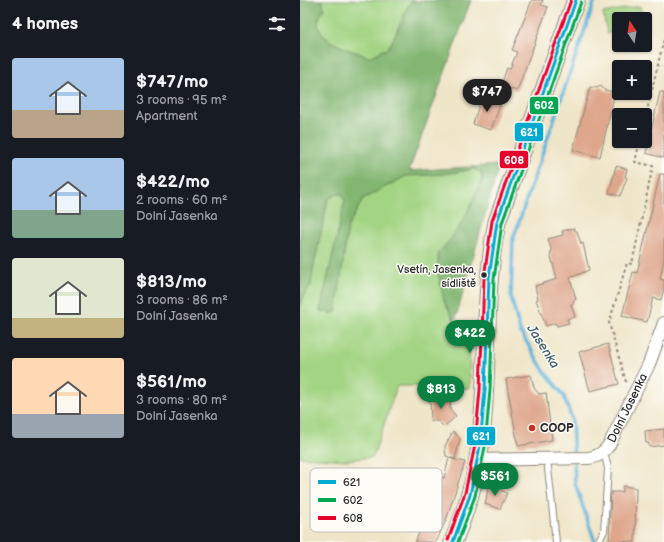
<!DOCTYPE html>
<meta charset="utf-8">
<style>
body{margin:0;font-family:"Balsamiq Sans",sans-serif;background:#20242c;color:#f1f3f6;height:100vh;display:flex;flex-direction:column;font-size:15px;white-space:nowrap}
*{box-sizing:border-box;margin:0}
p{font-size:13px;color:#9ea1a6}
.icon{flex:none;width:22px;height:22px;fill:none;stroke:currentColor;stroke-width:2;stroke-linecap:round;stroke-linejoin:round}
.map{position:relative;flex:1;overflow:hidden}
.side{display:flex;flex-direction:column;background:#171b24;width:300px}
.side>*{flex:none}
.needle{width:26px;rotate:348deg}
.tools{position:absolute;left:312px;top:12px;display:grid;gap:8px}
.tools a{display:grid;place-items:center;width:40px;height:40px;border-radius:4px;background:#171b24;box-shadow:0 1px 3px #0004;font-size:20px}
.price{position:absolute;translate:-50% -34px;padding:0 9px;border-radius:14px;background:#0b8043;color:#fff;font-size:13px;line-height:26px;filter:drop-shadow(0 1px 2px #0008)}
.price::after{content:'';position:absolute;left:50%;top:24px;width:12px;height:9px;margin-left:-6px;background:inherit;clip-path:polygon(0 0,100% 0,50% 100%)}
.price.on{background:#222;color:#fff}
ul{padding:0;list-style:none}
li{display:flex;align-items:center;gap:12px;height:100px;padding:0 12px}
li span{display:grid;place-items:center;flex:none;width:112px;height:80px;border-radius:4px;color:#555}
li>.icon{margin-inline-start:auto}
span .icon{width:48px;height:48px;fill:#fffc;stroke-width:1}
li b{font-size:17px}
h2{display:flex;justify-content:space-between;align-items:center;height:48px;padding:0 12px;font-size:17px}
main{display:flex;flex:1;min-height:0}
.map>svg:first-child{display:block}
</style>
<main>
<section class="side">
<h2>4 homes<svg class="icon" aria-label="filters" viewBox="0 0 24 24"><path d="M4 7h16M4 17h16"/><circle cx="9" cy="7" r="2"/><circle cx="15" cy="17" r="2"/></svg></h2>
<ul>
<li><span style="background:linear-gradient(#a9c7e8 65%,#b9a48a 0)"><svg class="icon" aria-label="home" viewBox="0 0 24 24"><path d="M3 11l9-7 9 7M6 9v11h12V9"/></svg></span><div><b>$747/mo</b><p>3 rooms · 95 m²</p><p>Apartment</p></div></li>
<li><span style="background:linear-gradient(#a9c7e8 65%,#7fa58c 0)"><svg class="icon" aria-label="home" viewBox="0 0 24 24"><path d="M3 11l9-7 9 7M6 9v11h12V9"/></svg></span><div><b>$422/mo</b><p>2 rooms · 60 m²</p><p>Dolní Jasenka</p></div></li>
<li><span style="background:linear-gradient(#dfe7d0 75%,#c2b280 0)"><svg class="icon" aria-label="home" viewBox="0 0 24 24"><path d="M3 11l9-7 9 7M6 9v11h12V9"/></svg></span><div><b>$813/mo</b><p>3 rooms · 86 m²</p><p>Dolní Jasenka</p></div></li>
<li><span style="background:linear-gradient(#ffd9b3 70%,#9aa5b1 0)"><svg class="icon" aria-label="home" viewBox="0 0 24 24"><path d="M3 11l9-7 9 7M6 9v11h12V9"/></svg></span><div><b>$561/mo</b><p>3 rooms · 80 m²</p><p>Dolní Jasenka</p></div></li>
</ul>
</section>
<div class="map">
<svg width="364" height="542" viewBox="0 0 364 542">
<rect width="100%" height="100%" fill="#fdfcf7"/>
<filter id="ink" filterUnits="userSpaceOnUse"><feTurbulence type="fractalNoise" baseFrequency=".025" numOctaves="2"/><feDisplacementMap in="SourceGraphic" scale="8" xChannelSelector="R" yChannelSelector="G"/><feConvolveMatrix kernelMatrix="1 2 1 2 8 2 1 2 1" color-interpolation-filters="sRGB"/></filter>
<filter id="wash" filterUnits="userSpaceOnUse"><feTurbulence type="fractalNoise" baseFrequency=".012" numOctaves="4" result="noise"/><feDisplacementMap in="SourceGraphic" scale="16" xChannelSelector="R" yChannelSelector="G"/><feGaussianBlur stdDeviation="0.9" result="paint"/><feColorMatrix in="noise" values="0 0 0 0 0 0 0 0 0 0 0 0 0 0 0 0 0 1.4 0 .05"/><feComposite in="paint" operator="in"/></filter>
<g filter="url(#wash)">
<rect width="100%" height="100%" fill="#efe5c8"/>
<path fill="#a3d483" stroke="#678057" d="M22,0H114C106,5 96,36 89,47C86,52 75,54 69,57C48,49 2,38 24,9Z
M340,6L343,19H319V31L307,33L303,13Z
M174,169L181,172L182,180C169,209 161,230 138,254L144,301L154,320L169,330L170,389L142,386H97L73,457L47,460L0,457V305L5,293L11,285L13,270L28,199L37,194H42L45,201L20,311L31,313L36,311L48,226L63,199L105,176L144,174Z"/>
<path fill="#82b671" stroke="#56704e" d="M0,0H22L24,9C2,38 48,49 69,57L88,48L102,23L108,5L112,1L171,0L109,171L199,165L155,321L144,301L138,272V253C161,230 169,209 182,180L181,172L174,169L144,174L106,176L63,199L48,226L36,312L31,313L20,311L45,201L42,194H37L28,199L13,270L11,285L5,293L0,305Z"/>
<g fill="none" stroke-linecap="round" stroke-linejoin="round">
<path stroke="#5cb1d8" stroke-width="3.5" d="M295,542L275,483L272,420L264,396L243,369L220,331L211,297L213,239L295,0"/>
</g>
<g id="blocks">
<path fill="#dea68b" d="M232,0H243L241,5L248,7L217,91L201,85L207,68L210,69L217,52L212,50Z
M301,86L304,90L315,92L300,157L273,150L290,87L296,88Z
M360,92H364V158L346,153Z
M190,98L201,102L191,130L173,124L181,99L189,101Z
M316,166L327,169L325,177L327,178L320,196L309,193Z
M360,174H364V260L360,279L364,280V289L361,300L353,298L347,322L322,316L333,272L337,273Z
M274,228L275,231H277L281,244L283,243L289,270L270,278L276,299L273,301L274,303L271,304L275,317L267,319L269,323L257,326L255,323L246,326L236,300L238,299L235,286L257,279L250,253L252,252L248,239L263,235L262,231Z
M308,344L319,384L290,391L279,352Z
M231,375L234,388L239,394L246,393L252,440L218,446L206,379Z
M135,396L151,397L150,409L156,416L144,427L138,421H131L130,400Z
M364,429V445L349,447V443H346L345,431Z
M153,431L160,439L155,459L146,456L145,446Z
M149,458L165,462L146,520L136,542H115L126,517L110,513L115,496L122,498L130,474L144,478Z
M189,484L202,489V491L207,493L200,509L185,504Z
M323,486L336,488L335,542L309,541L311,492H323Z"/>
</g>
</g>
<g filter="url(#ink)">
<use href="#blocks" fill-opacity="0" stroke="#8d887a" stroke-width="1"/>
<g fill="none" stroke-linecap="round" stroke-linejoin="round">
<g stroke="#8d887a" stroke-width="8">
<path id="lane" d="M247,459L256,542
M298,542L304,531L308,468L304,452"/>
</g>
<g stroke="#8d887a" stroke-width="14">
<g id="street">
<path id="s1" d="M178,460L288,458C298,457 303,453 309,445L349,364L364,323"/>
</g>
</g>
<g stroke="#8d887a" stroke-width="19">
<path id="secondary" d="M153,542C166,511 176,479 180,446C190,371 182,297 197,222L276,0"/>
</g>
<path stroke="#8d887a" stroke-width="2" stroke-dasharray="3 3" stroke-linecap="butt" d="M345,119L364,39
M326,382L309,323L327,263L332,264L353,166L335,162L340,141"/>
<use href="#lane" stroke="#fff" stroke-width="6"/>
<use href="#street" stroke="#fff" stroke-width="12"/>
<use href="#secondary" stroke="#fff" stroke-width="17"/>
<g stroke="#fdfcf7" stroke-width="6">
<path id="bus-1" d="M153,542L170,495L180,446L185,390L189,278L197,222L276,0"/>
</g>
<g stroke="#fdfcf7" stroke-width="6">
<path id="bus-2" d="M158,542L175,496L185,447L190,390L194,279L202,223L281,2"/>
</g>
<g stroke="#fdfcf7" stroke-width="6">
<path id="bus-3" d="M148,540L165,493L175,445L180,390L184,278L192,221L271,0"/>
</g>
<use href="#bus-1" stroke="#00a9ce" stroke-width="3"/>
<use href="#bus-2" stroke="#00a651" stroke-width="3"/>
<use href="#bus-3" stroke="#e4002b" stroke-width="3"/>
</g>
</g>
<circle fill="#2b2b2b" stroke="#fdfcf7" stroke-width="1.5" cx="184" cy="275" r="3.5"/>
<circle fill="#c8321e" stroke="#fdfcf7" stroke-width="1.5" cx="232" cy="428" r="4"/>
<g text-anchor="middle" stroke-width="3" stroke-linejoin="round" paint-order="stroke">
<g font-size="11" fill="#2b2b2b" stroke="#fdfcf7" text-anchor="end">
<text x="176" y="273">Vsetín, Jasenka,<tspan x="176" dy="14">sídliště</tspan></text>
</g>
<g font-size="12" fill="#2b2b2b" stroke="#fdfcf7">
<text dy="4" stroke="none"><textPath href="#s1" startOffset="177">Dolní Jasenka</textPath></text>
</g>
<g font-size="12" font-weight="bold" fill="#2b2b2b" stroke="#fdfcf7" text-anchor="start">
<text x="240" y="432">COOP</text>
</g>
<g font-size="13" font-style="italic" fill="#3c5a68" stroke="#fdfcf7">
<text transform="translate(244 346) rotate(58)" y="5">Jasenka</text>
</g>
</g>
<rect x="10" y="468" width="132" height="64" rx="6" fill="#fdfcf7" stroke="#bebdba" stroke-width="1"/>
<rect x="18" y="480" width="18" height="4" fill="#00a9ce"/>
<rect x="18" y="498" width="18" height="4" fill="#00a651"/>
<rect x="18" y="516" width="18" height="4" fill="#e4002b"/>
<g font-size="11" fill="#2b2b2b">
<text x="43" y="486">621</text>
<text x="43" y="504">602</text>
<text x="43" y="522">608</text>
</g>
<g stroke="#fdfcf7" stroke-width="1.5">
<rect x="229" y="96" width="30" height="19" rx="4" fill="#00a651"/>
<rect x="214" y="122" width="30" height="20" rx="4" fill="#00a9ce"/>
<rect x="199" y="150" width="30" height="19" rx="4" fill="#e4002b"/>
<rect x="166" y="426" width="30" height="20" rx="4" fill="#00a9ce"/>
</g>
<g font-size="11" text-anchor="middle" font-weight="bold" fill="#fff">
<text x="244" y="109">602</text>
<text x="229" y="136">621</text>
<text x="214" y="164">608</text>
<text x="181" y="440">621</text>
</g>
</svg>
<div class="tools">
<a><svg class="needle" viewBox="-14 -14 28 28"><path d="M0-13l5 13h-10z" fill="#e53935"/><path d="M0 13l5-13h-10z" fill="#9ea1a6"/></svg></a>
<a>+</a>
<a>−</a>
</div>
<b class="price on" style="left:187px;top:113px">$747</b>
<b class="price" style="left:170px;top:354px">$422</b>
<b class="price" style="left:141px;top:410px">$813</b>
<b class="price" style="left:195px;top:497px">$561</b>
</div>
</main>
